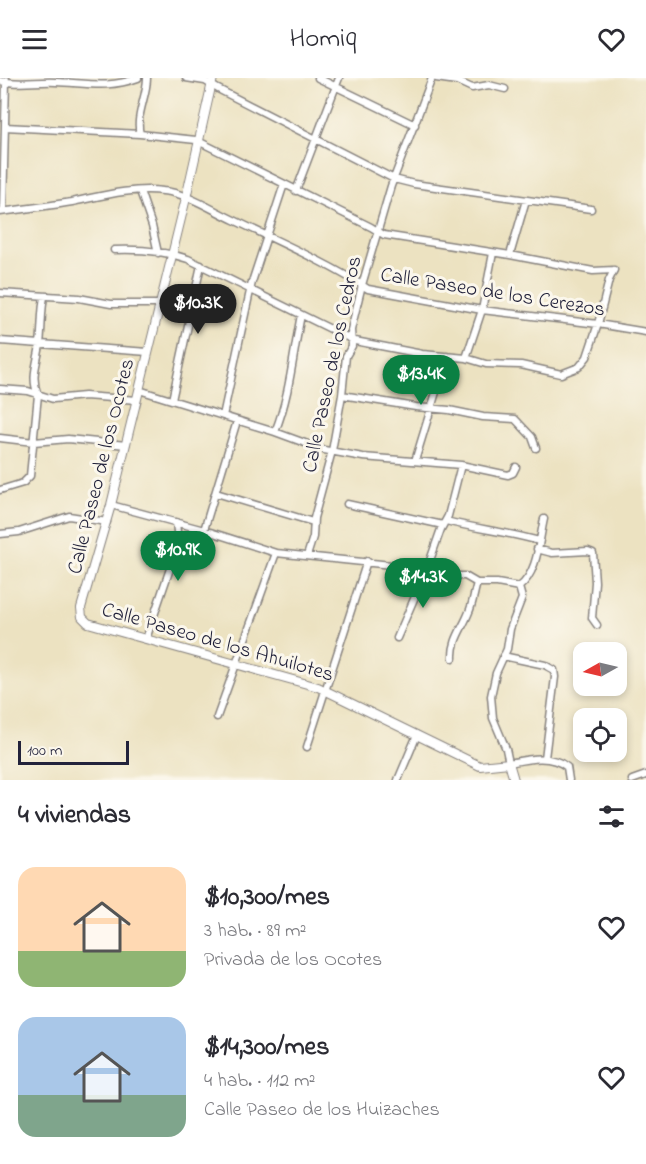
<!DOCTYPE html>
<html lang="es">
<meta charset="utf-8">
<style>
body{margin:0;font-family:"Indie Flower",sans-serif;background:#f7f7f7;color:#2b2b33;height:100vh;display:flex;flex-direction:column;font-size:22px;white-space:nowrap}
*{box-sizing:border-box;margin:0}
p{font-size:20px;color:#7c7c81}
.icon{flex:none;width:33px;height:33px;fill:none;stroke:currentColor;stroke-width:2;stroke-linecap:round;stroke-linejoin:round}
.map{position:relative;height:702px;overflow:hidden}
.panel{display:flex;flex-direction:column;background:#fff;flex:1}
.panel>*{flex:none}
.needle{width:39px;rotate:262deg}
.buttons{position:absolute;left:573px;top:564px;display:grid;gap:12px}
.buttons a{display:grid;place-items:center;width:54px;height:54px;border-radius:12px;background:#fff;box-shadow:0 3px 9px #0003;font-size:30px}
.scale{position:absolute;left:18px;bottom:15px;width:111px;box-sizing:border-box;padding-left:6px;border:3px solid #22223b;border-top:0;font-size:16px;line-height:21px;white-space:nowrap;color:#22223b;-webkit-text-stroke:4px #fbf7ec;paint-order:stroke}
.price{position:absolute;translate:-50% -51px;padding:0 14px;border-radius:21px;background:#0b8043;color:#fff;font-size:20px;line-height:39px;filter:drop-shadow(0 2px 3px #0008)}
.price::after{content:'';position:absolute;left:50%;top:36px;width:18px;height:14px;margin-left:-9px;background:inherit;clip-path:polygon(0 0,100% 0,50% 100%)}
.price.on{background:#222;color:#fff}
ul{padding:0;list-style:none}
li{display:flex;align-items:center;gap:18px;height:150px;padding:0 18px}
li span{display:grid;place-items:center;flex:none;width:168px;height:120px;border-radius:18px;color:#555}
li>.icon{margin-inline-start:auto}
span .icon{width:72px;height:72px;fill:#fffc;stroke-width:1}
li b{font-size:26px}
h2{display:flex;justify-content:space-between;align-items:center;height:72px;padding:0 18px;font-size:26px}
header{display:flex;justify-content:space-between;align-items:center;height:78px;padding:0 18px;background:#fff;font-size:27px;font-weight:600}
.map>svg:first-child{display:block}
</style>
<header><svg class="icon" aria-label="menu" viewBox="0 0 24 24"><path d="M4 6h16M4 12h16M4 18h16"/></svg>Homiq<svg class="icon" aria-label="heart" viewBox="0 0 24 24"><path d="M12 20l-8-8c-3-5 5-10 8-4 3-6 11-1 8 4z"/></svg></header>
<div class="map">
<svg width="646" height="702" viewBox="0 0 646 702">
<rect width="100%" height="100%" fill="#fbf7ec"/>
<filter id="ink" filterUnits="userSpaceOnUse"><feTurbulence type="fractalNoise" baseFrequency=".0167" numOctaves="2"/><feDisplacementMap in="SourceGraphic" scale="12" xChannelSelector="R" yChannelSelector="G"/><feConvolveMatrix kernelMatrix="1 2 1 2 8 2 1 2 1" color-interpolation-filters="sRGB"/></filter>
<filter id="wash" filterUnits="userSpaceOnUse"><feTurbulence type="fractalNoise" baseFrequency=".008" numOctaves="4" result="noise"/><feDisplacementMap in="SourceGraphic" scale="24" xChannelSelector="R" yChannelSelector="G"/><feGaussianBlur stdDeviation="1.35" result="paint"/><feColorMatrix in="noise" values="0 0 0 0 0 0 0 0 0 0 0 0 0 0 0 0 0 1.4 0 .05"/><feComposite in="paint" operator="in"/></filter>
<g filter="url(#wash)">
<rect width="100%" height="100%" fill="#ece2c1"/>
</g>
<g filter="url(#ink)">
<g fill="none" stroke-linecap="round" stroke-linejoin="round">
<g stroke="#87827e" stroke-width="9">
<path id="minor" d="M186,0L205,3L218,11L394,101L414,106L591,131
M318,0L415,47
M436,0L457,3L472,10L489,7L505,11
M0,3C19,7 37,3 56,4C86,5 108,11 138,0
M5,49L140,56L196,62L371,149L384,157L510,177L593,193L614,192
M140,56C135,39 147,18 147,0
M140,113L152,148L158,175
M296,113L339,0
M3,133L6,2
M0,134C24,131 48,128 72,124C101,118 133,109 163,113C187,115 212,132 234,142C279,164 326,184 368,211L482,232L598,246L646,254
M114,172C138,171 165,173 188,181L355,263L422,276L466,280L486,286L521,287L561,296L579,289L587,279L598,246L609,202L614,192
M510,177L526,122
M0,215L79,220L111,226H160
M0,263L148,274
M466,280L482,232L493,175
M0,311L28,313L53,321L85,318L137,322
M139,312L275,354L324,372L363,379L461,387L508,397L513,395L516,389
M342,317L416,329L449,332L483,339L515,341L532,359L536,370
M172,322L201,187
M223,338L252,204L284,106
M275,354C290,317 293,276 301,237
M0,360L34,364L68,361L126,367
M415,383L447,278
M0,412L23,405L30,398L38,317C30,298 38,285 40,266C42,250 41,235 44,219
M216,415L313,444
M347,426L443,447
M111,427L204,452L276,475L420,490L454,498H465L477,505H497L519,509
M446,443C477,451 508,454 539,463
M204,452L237,343
M0,456L19,454L69,438L107,444
M537,471L552,475L588,473L593,475L595,504L592,540L597,547
M307,478L313,459L314,440L332,373L342,317L346,278L352,268L351,252L362,207L391,108L432,0
M519,509L522,520L510,551L507,571L496,595L491,618L493,640L506,671L509,685C529,681 550,676 567,689L569,702
M519,509C538,495 539,462 544,441
M397,560L427,491L441,451L448,438L461,387
M146,561L176,473L178,464L176,444
M503,578L545,587L554,592L555,599L545,680
M453,580C452,562 463,550 469,534C473,525 474,515 477,505
M217,639L276,475
M307,669L367,483
M398,702L417,657
M632,702L646,697"/>
</g>
<g stroke="#87827e" stroke-width="10">
<path id="tertiary" d="M213,0L186,120L111,427L81,530L82,539L88,545L318,609L480,688L509,685L514,702"/>
</g>
<use href="#minor" stroke="#fff" stroke-width="6"/>
<use href="#tertiary" stroke="#fff" stroke-width="8"/>
</g>
</g>
<g text-anchor="middle" stroke-width="6" stroke-linejoin="round" paint-order="stroke">
<g font-size="21" fill="#22223b" stroke="#fbf7ec">
<text transform="translate(493 213) rotate(9)" y="7">Calle Paseo de los Cerezos</text>
<text transform="translate(331 286) rotate(-78)" y="7">Calle Paseo de los Cedros</text>
<text transform="translate(100 388) rotate(-76)" y="7">Calle Paseo de los Ocotes</text>
<text transform="translate(218 563) rotate(16)" y="7">Calle Paseo de los Ahuilotes</text>
</g>
</g>
</svg>
<div class="buttons">
<a><svg class="needle" viewBox="-14 -14 28 28"><path d="M0-13l5 13h-10z" fill="#e53935"/><path d="M0 13l5-13h-10z" fill="#7c7c81"/></svg></a>
<a><svg class="icon" aria-label="locate" viewBox="0 0 24 24"><circle cx="12" cy="12" r="6"/><path d="M12 2v4M12 18v4M2 12h4M18 12h4"/></svg></a>
</div>
<div class="scale">100 m</div>
<b class="price on" style="left:198px;top:257px">$10.3K</b>
<b class="price" style="left:421px;top:328px">$13.4K</b>
<b class="price" style="left:178px;top:504px">$10.9K</b>
<b class="price" style="left:423px;top:531px">$14.3K</b>
</div>
<section class="panel">
<h2>4 viviendas<svg class="icon" aria-label="filters" viewBox="0 0 24 24"><path d="M4 7h16M4 17h16"/><circle cx="9" cy="7" r="2"/><circle cx="15" cy="17" r="2"/></svg></h2>
<ul>
<li><span style="background:linear-gradient(#ffd9b3 70%,#8fb573 0)"><svg class="icon" aria-label="home" viewBox="0 0 24 24"><path d="M3 11l9-7 9 7M6 9v11h12V9"/></svg></span><div><b>$10,300/mes</b><p>3 hab. · 89 m²</p><p>Privada de los Ocotes</p></div><svg class="icon" aria-label="heart" viewBox="0 0 24 24"><path d="M12 20l-8-8c-3-5 5-10 8-4 3-6 11-1 8 4z"/></svg></li>
<li><span style="background:linear-gradient(#a9c7e8 65%,#7fa58c 0)"><svg class="icon" aria-label="home" viewBox="0 0 24 24"><path d="M3 11l9-7 9 7M6 9v11h12V9"/></svg></span><div><b>$14,300/mes</b><p>4 hab. · 112 m²</p><p>Calle Paseo de los Huizaches</p></div><svg class="icon" aria-label="heart" viewBox="0 0 24 24"><path d="M12 20l-8-8c-3-5 5-10 8-4 3-6 11-1 8 4z"/></svg></li>
</ul>
</section>
